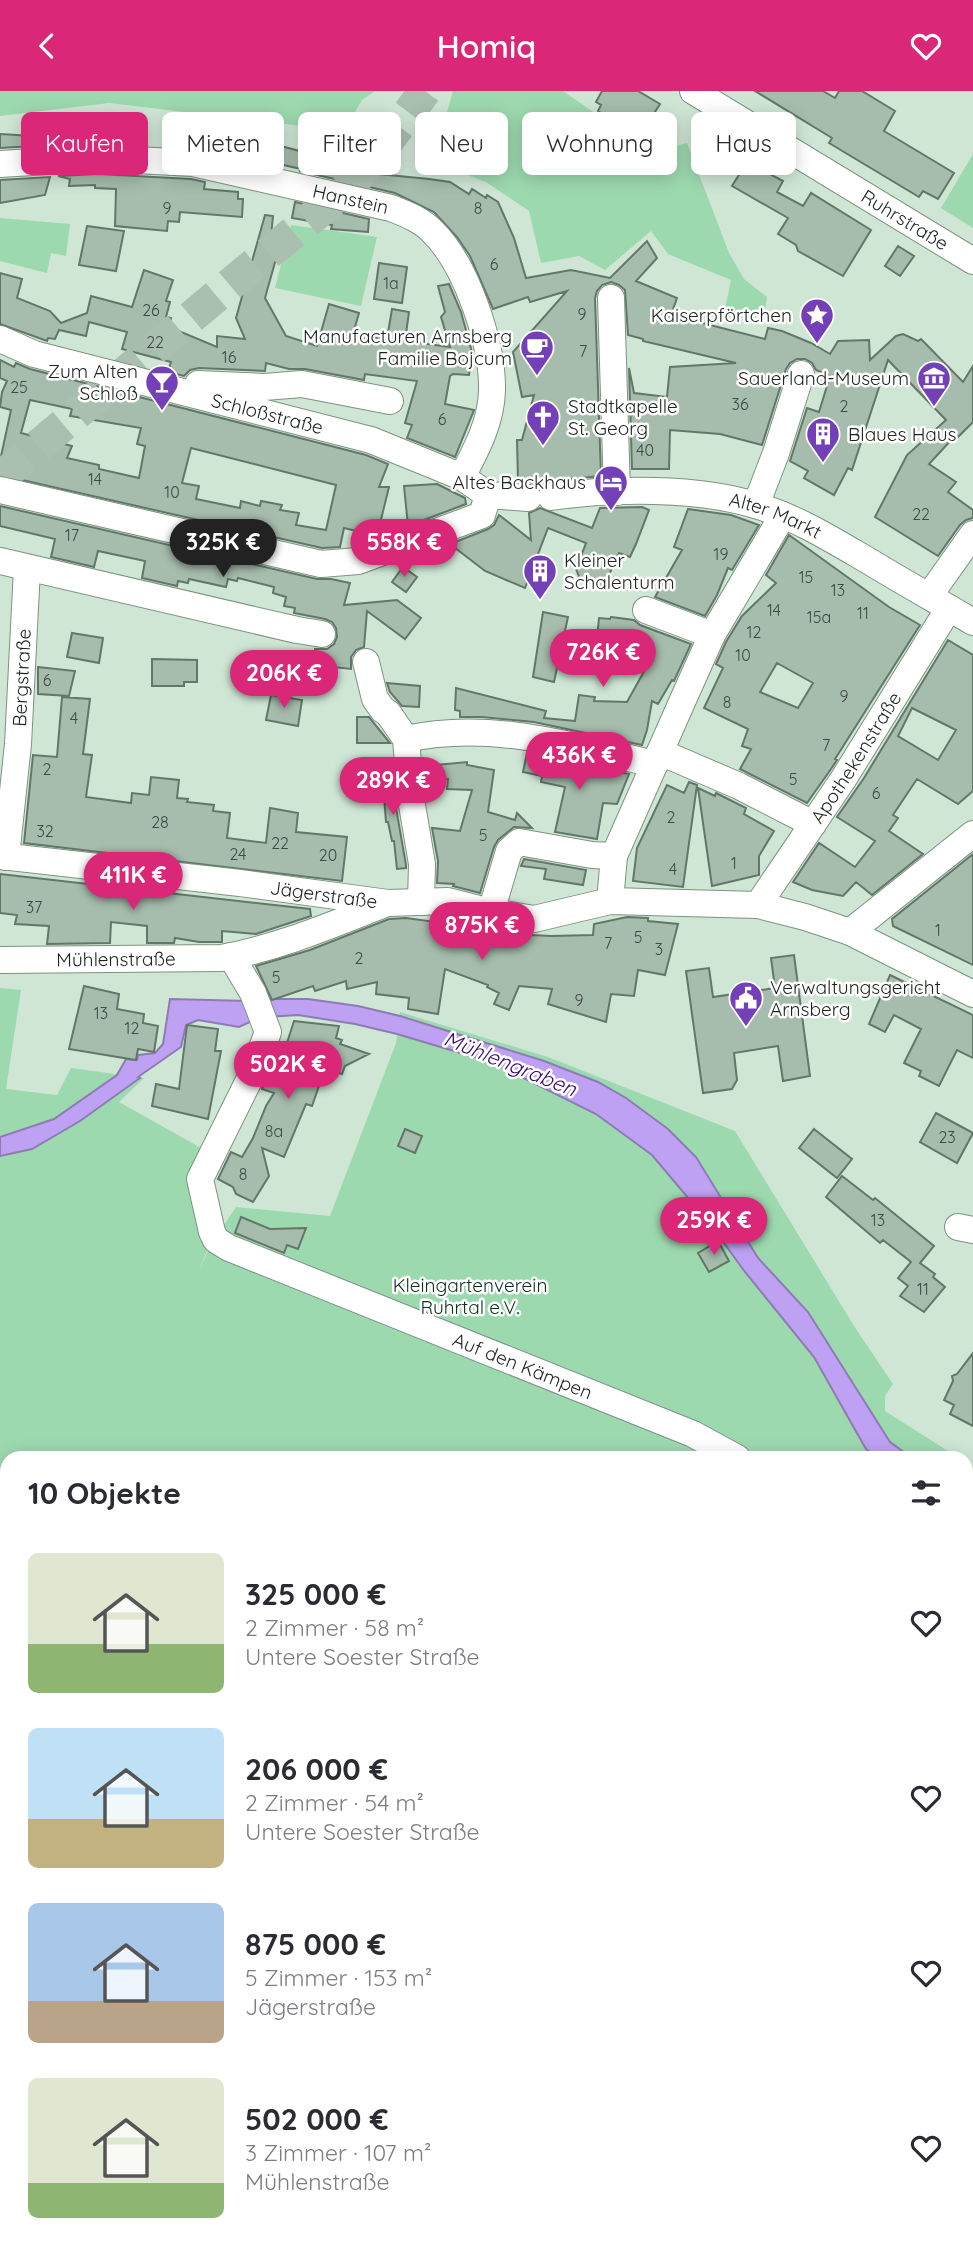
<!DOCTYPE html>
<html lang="de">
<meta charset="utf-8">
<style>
body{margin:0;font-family:Quicksand,sans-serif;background:#f2f2f3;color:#2b2b33;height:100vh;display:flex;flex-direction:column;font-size:26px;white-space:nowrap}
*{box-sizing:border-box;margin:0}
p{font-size:23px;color:#7c7c81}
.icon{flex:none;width:38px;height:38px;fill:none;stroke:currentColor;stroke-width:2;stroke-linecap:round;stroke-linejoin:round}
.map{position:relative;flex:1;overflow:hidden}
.sheet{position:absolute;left:0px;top:1360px;width:973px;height:800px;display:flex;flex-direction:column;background:#fff;border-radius:21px 21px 0 0;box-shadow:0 4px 18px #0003}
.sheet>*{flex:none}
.top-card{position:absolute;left:21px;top:21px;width:931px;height:63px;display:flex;gap:14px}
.price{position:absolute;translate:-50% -60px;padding:0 16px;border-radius:24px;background:#db2777;color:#fff;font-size:23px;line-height:46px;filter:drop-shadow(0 2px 4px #0008)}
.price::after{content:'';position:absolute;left:50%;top:42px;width:21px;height:16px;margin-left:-10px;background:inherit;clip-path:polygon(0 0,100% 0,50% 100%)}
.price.on{background:#222;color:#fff}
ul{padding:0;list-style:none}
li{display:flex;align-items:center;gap:21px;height:175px;padding:0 28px}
li span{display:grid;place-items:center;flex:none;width:196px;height:140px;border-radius:10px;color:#555}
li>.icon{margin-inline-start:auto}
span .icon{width:84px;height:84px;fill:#fffc;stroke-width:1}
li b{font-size:30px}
h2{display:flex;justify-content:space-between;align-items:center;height:84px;padding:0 28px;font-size:30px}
.pill{padding:0 24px;border-radius:10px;background:#fff;box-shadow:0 4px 18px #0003;font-size:24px;line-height:63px}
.pill.on{background:#db2777;color:#fff}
header{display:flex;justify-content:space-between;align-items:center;height:91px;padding:0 28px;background:#db2777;color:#fff;font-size:32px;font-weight:600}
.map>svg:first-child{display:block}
</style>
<header><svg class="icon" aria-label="back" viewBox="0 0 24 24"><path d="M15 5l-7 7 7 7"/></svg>Homiq<svg class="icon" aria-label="heart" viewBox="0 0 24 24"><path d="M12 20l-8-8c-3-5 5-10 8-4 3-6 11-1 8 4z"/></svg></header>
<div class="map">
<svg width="973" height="2158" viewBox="0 0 973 2158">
<rect width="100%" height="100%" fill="#cfe6d5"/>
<path fill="#9dd9af" d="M0,0H375L362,9L344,40L109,12L0,25Z
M453,0H563L651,61L687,52L729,162L744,188L767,206L764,225L725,218L731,189L668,163L651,140L605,179L579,165L541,172L529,120L486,91L433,71Z
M973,63V137L941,117Z
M0,127L70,133L66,165L51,162L47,182L0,170Z
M291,134L377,146L361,215L275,197Z
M0,897L21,899L6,998L57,1004L71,977L144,987L119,1011L201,1057L210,1152L199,1180L211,1153L236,1116L330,1125L396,952L400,921L548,966L735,1040L854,1235L893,1293L885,1305V1320L959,1367H912L890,1351L808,1221L758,1167L696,1067L668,1038L626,1007L598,991L544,970L401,925L398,944L491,971L534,992L596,1023L652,1064L711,1134L745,1181L814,1266L866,1358L876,1367H7V1542L0,1525V1065L32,1058L80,1030L139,987L117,984L54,1028L0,1046Z
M966,1446L973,1454V2143L966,2137Z
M0,1651L7,1704V1890L0,1883Z
M0,2050L7,2060V2152H187L190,2158H5L0,2152Z
M886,2152L895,2158H326L320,2153Z"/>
<path fill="#bea1f3" stroke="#8d7cb3" stroke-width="2" d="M170,908L248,910L261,926L239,936L198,929L186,934L181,956L138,986L140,987L80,1030L32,1058L0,1065V1046L54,1028L117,984L126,968L137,969L138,964L155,962L163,953Z
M263,908H308L358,915L400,925L544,970L598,991L626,1007L668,1038L696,1066L758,1167L808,1221L890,1351L912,1367H876L866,1358L814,1266L745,1181L711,1134L652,1064L596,1023L491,971L397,943L355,933L298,924L266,926Z
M0,1525L7,1542V1704L0,1651Z
M966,2137L973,2143V2158H895L886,2153L966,2152Z"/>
<path fill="#a6bcac" stroke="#627768" stroke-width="2" fill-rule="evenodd" d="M602,0H638L660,13L641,43L616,28L614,30L598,20L601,14L596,11Z
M755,0H823L835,7L839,0H862L895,20L884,40L954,82L938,108L923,100L919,106L829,52L832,47Z
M0,43L102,49V51L0,57Z
M277,54L311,63L308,76L429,88L450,91L469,103L472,98L486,107L487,104L498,111L514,147L526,187L571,179L610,187L647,150L657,167L636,190L677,207L671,224L765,248L768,237L782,240L811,252L830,263L838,250L869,249L870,269L896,245L903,243L918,250L921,248L963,291L973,275V331L955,349L953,347L929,373L956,391L948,401L973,419V427L966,429L960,434L938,465L875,426L907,364L946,329L888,269L852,379L848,377L834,404L804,387L808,380L790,370L807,317L819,321L830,285L816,279L812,272L805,268H797L790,272L786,278L762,354L720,343L670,339L669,378H632L629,277L634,302L667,306L670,276L736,272L643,250V248L628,244L625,199L619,194L611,191L602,194L597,200L595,207L601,385L549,390L539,396L530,391L518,390L517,349H522L534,304L522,306L513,261L567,200L530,211L528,206L493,218L470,165L457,146L434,121L395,102L300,80L301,78L274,72Z
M747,71L783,90L777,101L803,115L811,102L871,139L843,185L798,160L796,154L778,143L788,127L732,95Z
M98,83L191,88L205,91L204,98L238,101V108H243L242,126L180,121L179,131L168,130L167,140L115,135L116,98L95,97V94L69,95L70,88L58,85Z
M50,86L45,104L0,112V89Z
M295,111L369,128L368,141L331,138L332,134L292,127Z
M265,124L273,125L270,156L279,157L265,207L286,245L317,255L329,213L359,222L353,243L387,248L392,218L409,221L405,250L450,256L441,226L445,221L438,195L449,193L461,221L472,261L469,284L453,283L450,285L445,313L474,319L455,366L407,347L412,334L405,332L417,290L365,283L364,289L305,278H289L266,272L265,280L199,277L190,279L184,285L168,281L171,271L122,258L127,241L89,231L86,245L59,239L55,248L48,247L47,250L0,233V182L22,188L17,207L50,220L61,232L87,222L91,205L132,216L144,179L173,189L166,210L170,211L166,226L171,227L169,236L217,256V245L245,248L236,227Z
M87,135L124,140L116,180L79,174Z
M898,155L914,165L900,185L885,175Z
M379,172L407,176L402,212L374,208Z
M0,269L14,276L16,272L30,278L366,364L388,373L379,396H389L377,445L344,437L340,456L322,457L0,384V370L11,319L0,316L2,301L7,290L0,287ZM30,309L72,318L70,325L141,337L137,353L145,355L139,387L99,378V374L67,367L72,355L21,342ZM191,357L336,394L326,439L296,434L299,422L280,419L282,414L261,410L260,415L241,410L240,417L196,408L199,395L182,392Z
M437,393L465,407L466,413L408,435L404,395Z
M0,415L317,488H331L350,492L344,514L397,509L421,527L405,548L367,520L364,556L356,559L351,566V578L314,574L315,558H327L334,553L337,546L336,537L332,531L325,528L294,522L295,517L284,515L286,506L273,502L274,496L238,487L237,490L228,488L226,496L189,488L188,492L178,490L177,495L142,487L145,470L98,460L94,476L51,466L55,448L0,435Z
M642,416L649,419L636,453L630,466L619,462L603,497L580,488L576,478L586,452L548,437L525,497L485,480L450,453L488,438L494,434L499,424L531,449L529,422L540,417L592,437L600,417Z
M688,418L731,424L759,434L732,479L728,477L717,504L705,525L655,506L682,459L674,456Z
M789,444L889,516L920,534L835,668L837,669L831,678L807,712L740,678L751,658L742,655L748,638L704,617L723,577L716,573L726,551L742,525L776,492L766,484ZM777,572L813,592L798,617L760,601Z
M403,476L417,486L406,501L392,491Z
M543,521L568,526L554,591L533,586Z
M611,526L634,529L640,534L691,553L674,590L672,589L658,613L652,610L647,639L642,654L534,631L482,626H460V620L455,619L456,597L546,620L544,627L575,630L579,604L595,606L594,610L627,611L647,575L630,565L635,554L607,552V547H597L599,527L610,528Z
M72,542L103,547L99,572L67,566Z
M948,549L973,564V700L958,713L917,688L893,724L898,727L889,740L923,763L872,804L856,791L843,805L812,799L793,791L819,752L855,776L875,750L837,726L864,687ZM912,617L956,639L938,669L898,645Z
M152,568L197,569V591H184V595H152Z
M38,576L75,580L69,605L38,603Z
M387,592L420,595L419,616L402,615L390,601Z
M271,604L302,609L298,635L266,629Z
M62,606L90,608L83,663L92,664L86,706L131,712L132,702L149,704L151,686L179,689L177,707L188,708L187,711L214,714L213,720L230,722L227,747L266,752L270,717L298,722L296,741L347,746L342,790L24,752L33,664L57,666Z
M357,626H369L390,652H357Z
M527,662L629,683L617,713L603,712L597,748L555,741L565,696L541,691L542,685L523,681Z
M467,671V674L494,679L488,721L515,729L517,722L532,737L514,736L498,749L494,756L480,802L453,795L454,793L437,792L438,770L432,737L460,740L472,699L447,698L448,688H435L436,674Z
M393,678L395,711L406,774V777L397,778L394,750H392L388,731H386L382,679Z
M689,691L697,694L683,796L633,790L637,757L667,694L684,702Z
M698,697L715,705L716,702L746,717L744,723L774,740L759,765V784L712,795Z
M973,763V874L893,835L892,828Z
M524,768L586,779L583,794L544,788L546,778L521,775Z
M0,783L310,818L311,825L256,843L222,840V851H199L175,847L174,852H147V835L111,831L110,852L47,853L49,835L15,833L17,824L0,822Z
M436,826L531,844L551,845L593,844L594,833L627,826L648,827V830L678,833L665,884L638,879L634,905L611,903L606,931L548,913L552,898L519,895L509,919L494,913L499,902L487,896L488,894L445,878L438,923L408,918L409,907L376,903L377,891L347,898L346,890L315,900L313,895L272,909L256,875L310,859L389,828L406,827L435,831Z
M794,864L810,985L783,990L778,955L734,962L737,989L732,998L703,1002L686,880L709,877L713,906L775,897L771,867Z
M890,884L973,924V967L957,959L939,995L919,985L921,980L904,972L921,938L894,924L885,941L869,933Z
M84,895L119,903L117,918L144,923L143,932L158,935L154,961L138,958L136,969L69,958Z
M294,930L339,935L336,947L342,949L340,953L369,963L345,975L342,983L325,978L312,1015L306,1013L284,1066L262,1057L269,1085L253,1111L236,1103L233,1096L218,1088L231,1061L242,1066L253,1047L266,1015L274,1002L262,998L270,980L277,983Z
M187,934L218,938L215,960H221L208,1028L152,1015L156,993L179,998Z
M936,1022L973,1042L957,1072L920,1051Z
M405,1038L422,1045L415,1062L398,1055Z
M814,1038L852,1068L837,1087L799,1057Z
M842,1085L873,1109L875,1107L891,1120L934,1155L920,1172L935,1183L933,1186L945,1196L924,1221L900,1205L908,1195L898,1187L911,1171L883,1149L880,1152L826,1106Z
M241,1126L270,1138L306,1137L298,1158L287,1154L284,1162L235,1142Z
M718,1150L729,1170L709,1181L698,1162Z
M973,1262V1335L950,1323L954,1314L944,1309L953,1290L952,1285L957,1283Z"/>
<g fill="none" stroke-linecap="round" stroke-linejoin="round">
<path stroke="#abbfb0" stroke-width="33" stroke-dasharray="33 17" stroke-linecap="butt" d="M0,387L239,186L342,102L375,67L425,0"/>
<g stroke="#7d9282" stroke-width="28">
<g id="minor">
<path id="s1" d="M693,0L973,170"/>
<path id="s2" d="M0,73L98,67L193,72L391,117C406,123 422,129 433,141C467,175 493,253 492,300C491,332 476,359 462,386"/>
<path d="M611,207L617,401"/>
<path id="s3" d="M0,248L34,263L371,349L462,386L488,404L528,407"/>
<path d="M198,293L264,296L302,293L390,310"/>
<path d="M0,399L321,473L358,470L482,424L488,404"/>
<path id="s4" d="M551,406C613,397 699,396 758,415C798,427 836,451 872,472C905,492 939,511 973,531"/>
<path d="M756,414L776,362L801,283"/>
<path d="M0,470L297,539L322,543"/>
<path d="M929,505L973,443"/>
<path d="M646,519L712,544"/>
<path d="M366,571L375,608L383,619L388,622L406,648L411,708L422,773L421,811"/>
<path d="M406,648C490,629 573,655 655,673"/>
<path d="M660,661L739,695L813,733"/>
<path id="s5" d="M0,765L240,792L388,812L448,810L491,821L534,828L610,810L758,814L805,826L850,841L973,903"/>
<path id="s6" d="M6,766L18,653L27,478"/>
<path d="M610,810L614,765L682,611L712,544L783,424"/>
<path id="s7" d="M758,814L844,687L949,517"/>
<path d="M491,821L509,760L519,751L592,764L614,765"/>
<path d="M850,841L973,743"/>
<path id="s8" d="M231,865L253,902L268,941L253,981L200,1088L212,1141L216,1149L229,1157L693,1343L737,1367"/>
<path id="s9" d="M0,869L221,867C278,857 331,834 385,813"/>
<path d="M958,1136L973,1139"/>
<path d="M966,1509L973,1513"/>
</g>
</g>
<g stroke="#fff" stroke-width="35">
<path id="major" d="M0,1940L7,1945
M209,2152L212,2158"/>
</g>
<use href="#minor" stroke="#fff" stroke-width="26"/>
<use href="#major" stroke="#e0d3fa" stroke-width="33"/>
<g stroke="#77877b" stroke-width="8">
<path id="rail" d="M0,1892L7,1898
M306,2152L313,2158"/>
</g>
<use href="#rail" stroke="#fff" stroke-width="5" stroke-dasharray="16" stroke-linecap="butt"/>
</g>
<defs>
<g id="sight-pin" transform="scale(1.75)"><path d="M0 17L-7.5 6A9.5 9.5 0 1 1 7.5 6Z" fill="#7440b7" stroke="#fff"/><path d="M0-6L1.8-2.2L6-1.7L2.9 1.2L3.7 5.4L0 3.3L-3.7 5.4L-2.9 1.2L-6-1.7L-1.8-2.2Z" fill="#fff"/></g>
<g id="cafe-pin" transform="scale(1.75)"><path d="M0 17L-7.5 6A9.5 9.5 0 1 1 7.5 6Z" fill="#7440b7" stroke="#fff"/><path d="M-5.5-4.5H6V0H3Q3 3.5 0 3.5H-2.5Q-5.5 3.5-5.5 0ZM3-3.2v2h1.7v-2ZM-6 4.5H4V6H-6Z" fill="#fff"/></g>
<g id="museum-pin" transform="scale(1.75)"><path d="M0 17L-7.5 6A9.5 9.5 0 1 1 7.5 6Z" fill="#7440b7" stroke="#fff"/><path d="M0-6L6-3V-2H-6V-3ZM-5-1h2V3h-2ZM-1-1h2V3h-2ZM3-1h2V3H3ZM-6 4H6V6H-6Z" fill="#fff"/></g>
<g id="bar-pin" transform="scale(1.75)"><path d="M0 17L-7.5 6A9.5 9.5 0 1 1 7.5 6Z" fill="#7440b7" stroke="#fff"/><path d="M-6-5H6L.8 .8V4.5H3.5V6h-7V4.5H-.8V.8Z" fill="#fff"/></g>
<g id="church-pin" transform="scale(1.75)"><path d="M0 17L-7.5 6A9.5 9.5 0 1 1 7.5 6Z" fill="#7440b7" stroke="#fff"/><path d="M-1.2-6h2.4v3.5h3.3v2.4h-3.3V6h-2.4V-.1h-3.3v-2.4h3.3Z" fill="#fff"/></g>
<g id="building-pin" transform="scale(1.75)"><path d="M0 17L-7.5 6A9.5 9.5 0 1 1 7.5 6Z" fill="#7440b7" stroke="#fff"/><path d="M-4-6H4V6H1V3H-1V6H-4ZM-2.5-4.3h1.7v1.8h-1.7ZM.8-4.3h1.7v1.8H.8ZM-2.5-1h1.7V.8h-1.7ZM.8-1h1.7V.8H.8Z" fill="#fff"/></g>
<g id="hotel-pin" transform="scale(1.75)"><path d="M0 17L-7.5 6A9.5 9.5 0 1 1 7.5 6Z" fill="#7440b7" stroke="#fff"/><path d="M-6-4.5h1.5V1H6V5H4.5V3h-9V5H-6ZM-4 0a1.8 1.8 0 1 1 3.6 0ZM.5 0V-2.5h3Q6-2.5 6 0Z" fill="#fff"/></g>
<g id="civic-pin" transform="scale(1.75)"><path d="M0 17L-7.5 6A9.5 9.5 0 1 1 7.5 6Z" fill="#7440b7" stroke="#fff"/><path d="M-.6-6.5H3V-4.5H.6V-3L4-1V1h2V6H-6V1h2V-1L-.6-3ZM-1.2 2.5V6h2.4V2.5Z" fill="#fff"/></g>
</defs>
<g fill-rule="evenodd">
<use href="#sight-pin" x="817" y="224"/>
<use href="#cafe-pin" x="537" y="256"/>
<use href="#museum-pin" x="934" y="287"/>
<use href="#bar-pin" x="162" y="291"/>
<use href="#church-pin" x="543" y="326"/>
<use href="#building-pin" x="823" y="343"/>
<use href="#hotel-pin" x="611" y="391"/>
<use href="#building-pin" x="540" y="480"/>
<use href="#civic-pin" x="746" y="907"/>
</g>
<g text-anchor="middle" stroke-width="5" stroke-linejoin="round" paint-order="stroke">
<g font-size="16" fill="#3e4a42">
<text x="167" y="123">9</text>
<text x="478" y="123">8</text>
<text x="494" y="179">6</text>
<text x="391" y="198">1a</text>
<text x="151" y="225">26</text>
<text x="582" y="229">9</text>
<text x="155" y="257">22</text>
<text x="583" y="266">7</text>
<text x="229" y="272">16</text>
<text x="19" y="302">25</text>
<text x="740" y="319">36</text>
<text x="844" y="321">2</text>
<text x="442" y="334">6</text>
<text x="645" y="365">40</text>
<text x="95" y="394">14</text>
<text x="172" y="407">10</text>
<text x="921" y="429">22</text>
<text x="72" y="450">17</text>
<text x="721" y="469">19</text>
<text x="806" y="492">15</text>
<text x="838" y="505">13</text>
<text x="774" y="525">14</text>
<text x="863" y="528">11</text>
<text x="819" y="532">15a</text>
<text x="754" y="547">12</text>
<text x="743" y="570">10</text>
<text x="47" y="595">6</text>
<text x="844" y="611">9</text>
<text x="727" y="617">8</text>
<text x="74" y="633">4</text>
<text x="826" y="660">7</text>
<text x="47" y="684">2</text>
<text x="793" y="694">5</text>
<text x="876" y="708">6</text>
<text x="671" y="732">2</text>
<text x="160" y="737">28</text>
<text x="45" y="746">32</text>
<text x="483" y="750">5</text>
<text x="280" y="758">22</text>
<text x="238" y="769">24</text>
<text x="328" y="770">20</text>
<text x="734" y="778">1</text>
<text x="673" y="784">4</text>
<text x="34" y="822">37</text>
<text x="938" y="845">1</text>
<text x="638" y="852">5</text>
<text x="608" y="858">7</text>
<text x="659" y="864">3</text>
<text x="359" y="873">2</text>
<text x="276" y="892">5</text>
<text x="579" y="915">9</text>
<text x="101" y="928">13</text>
<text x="132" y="943">12</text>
<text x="274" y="1046">8a</text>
<text x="947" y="1052">23</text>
<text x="243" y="1089">8</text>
<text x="878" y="1135">13</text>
<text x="923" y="1204">11</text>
</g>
<g font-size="19" fill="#1c241e" stroke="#fff">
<text dy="7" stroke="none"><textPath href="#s2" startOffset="355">Hanstein</textPath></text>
<text dy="7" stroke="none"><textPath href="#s1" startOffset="248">Ruhrstraße</textPath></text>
<text dy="7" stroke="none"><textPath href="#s3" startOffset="278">Schloßstraße</textPath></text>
<text dy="7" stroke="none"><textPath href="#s4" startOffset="228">Alter Markt</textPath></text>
<text dy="7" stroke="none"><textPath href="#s6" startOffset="180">Bergstraße</textPath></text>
<text dy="7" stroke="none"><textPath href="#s7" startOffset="177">Apothekenstraße</textPath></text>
<text dy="7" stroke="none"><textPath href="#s5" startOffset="326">Jägerstraße</textPath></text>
<text dy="7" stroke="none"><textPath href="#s9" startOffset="116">Mühlenstraße</textPath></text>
<text dy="7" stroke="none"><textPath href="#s8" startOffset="642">Auf den Kämpen</textPath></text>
</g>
<g font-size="19" fill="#1c241e" stroke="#fff" text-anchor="end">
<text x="792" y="231">Kaiserpförtchen</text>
<text x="512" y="252">Manufacturen Arnsberg<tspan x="512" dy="22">Familie Bojcum</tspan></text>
<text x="138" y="287">Zum Alten<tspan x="138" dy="22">Schloß</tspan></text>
<text x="909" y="294">Sauerland-Museum</text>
<text x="568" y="322" text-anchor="start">Stadtkapelle<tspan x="568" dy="22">St. Georg</tspan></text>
<text x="848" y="350" text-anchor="start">Blaues Haus</text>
<text x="586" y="398">Altes Backhaus</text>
<text x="564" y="476" text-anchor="start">Kleiner<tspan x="564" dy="22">Schalenturm</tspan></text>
<text x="770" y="903" text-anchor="start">Verwaltungsgericht<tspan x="770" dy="22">Arnsberg</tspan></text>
</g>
<g font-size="19" fill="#0d321c" stroke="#fff">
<text x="470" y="1201">Kleingartenverein<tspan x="470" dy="22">Ruhrtal e.V.</tspan></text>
</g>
<g font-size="21" font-style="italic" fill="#3a0769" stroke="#fff">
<text transform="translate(510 973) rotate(22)" y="7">Mühlengraben</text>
</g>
</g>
</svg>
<b class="price on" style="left:223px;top:488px">325K €</b>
<b class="price" style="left:404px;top:488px">558K €</b>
<b class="price" style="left:603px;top:598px">726K €</b>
<b class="price" style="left:284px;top:619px">206K €</b>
<b class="price" style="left:579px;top:701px">436K €</b>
<b class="price" style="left:393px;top:726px">289K €</b>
<b class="price" style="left:133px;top:821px">411K €</b>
<b class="price" style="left:482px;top:871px">875K €</b>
<b class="price" style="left:288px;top:1010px">502K €</b>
<b class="price" style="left:714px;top:1166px">259K €</b>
<div class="top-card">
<a class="pill on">Kaufen</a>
<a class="pill">Mieten</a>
<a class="pill">Filter</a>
<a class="pill">Neu</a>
<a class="pill">Wohnung</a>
<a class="pill">Haus</a>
</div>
<section class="sheet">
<h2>10 Objekte<svg class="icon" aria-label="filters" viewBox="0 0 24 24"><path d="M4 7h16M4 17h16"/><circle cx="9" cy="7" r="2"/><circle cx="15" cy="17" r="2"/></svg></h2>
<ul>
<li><span style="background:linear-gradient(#dfe7d0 65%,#8fb573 0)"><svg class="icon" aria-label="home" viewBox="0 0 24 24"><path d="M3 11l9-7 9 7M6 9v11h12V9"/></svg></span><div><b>325 000 €</b><p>2 Zimmer · 58 m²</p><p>Untere Soester Straße</p></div><svg class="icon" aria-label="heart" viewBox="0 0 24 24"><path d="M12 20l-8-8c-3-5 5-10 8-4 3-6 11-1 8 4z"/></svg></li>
<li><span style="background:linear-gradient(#bfe0f5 65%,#c2b280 0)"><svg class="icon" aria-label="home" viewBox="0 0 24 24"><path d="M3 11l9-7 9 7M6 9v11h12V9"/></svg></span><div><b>206 000 €</b><p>2 Zimmer · 54 m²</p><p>Untere Soester Straße</p></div><svg class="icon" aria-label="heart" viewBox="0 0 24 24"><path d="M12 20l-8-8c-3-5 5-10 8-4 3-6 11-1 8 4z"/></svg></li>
<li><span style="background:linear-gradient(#a9c7e8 70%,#b9a48a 0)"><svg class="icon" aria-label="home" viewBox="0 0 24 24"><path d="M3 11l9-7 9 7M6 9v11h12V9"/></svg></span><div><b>875 000 €</b><p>5 Zimmer · 153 m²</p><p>Jägerstraße</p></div><svg class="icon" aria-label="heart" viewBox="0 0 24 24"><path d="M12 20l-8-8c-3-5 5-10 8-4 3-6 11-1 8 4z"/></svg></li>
<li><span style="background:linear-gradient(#dfe7d0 75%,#8fb573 0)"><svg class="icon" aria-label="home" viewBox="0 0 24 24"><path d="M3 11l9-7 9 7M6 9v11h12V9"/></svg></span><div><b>502 000 €</b><p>3 Zimmer · 107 m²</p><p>Mühlenstraße</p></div><svg class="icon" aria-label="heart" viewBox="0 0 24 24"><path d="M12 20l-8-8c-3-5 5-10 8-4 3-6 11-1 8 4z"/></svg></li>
</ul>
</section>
</div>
